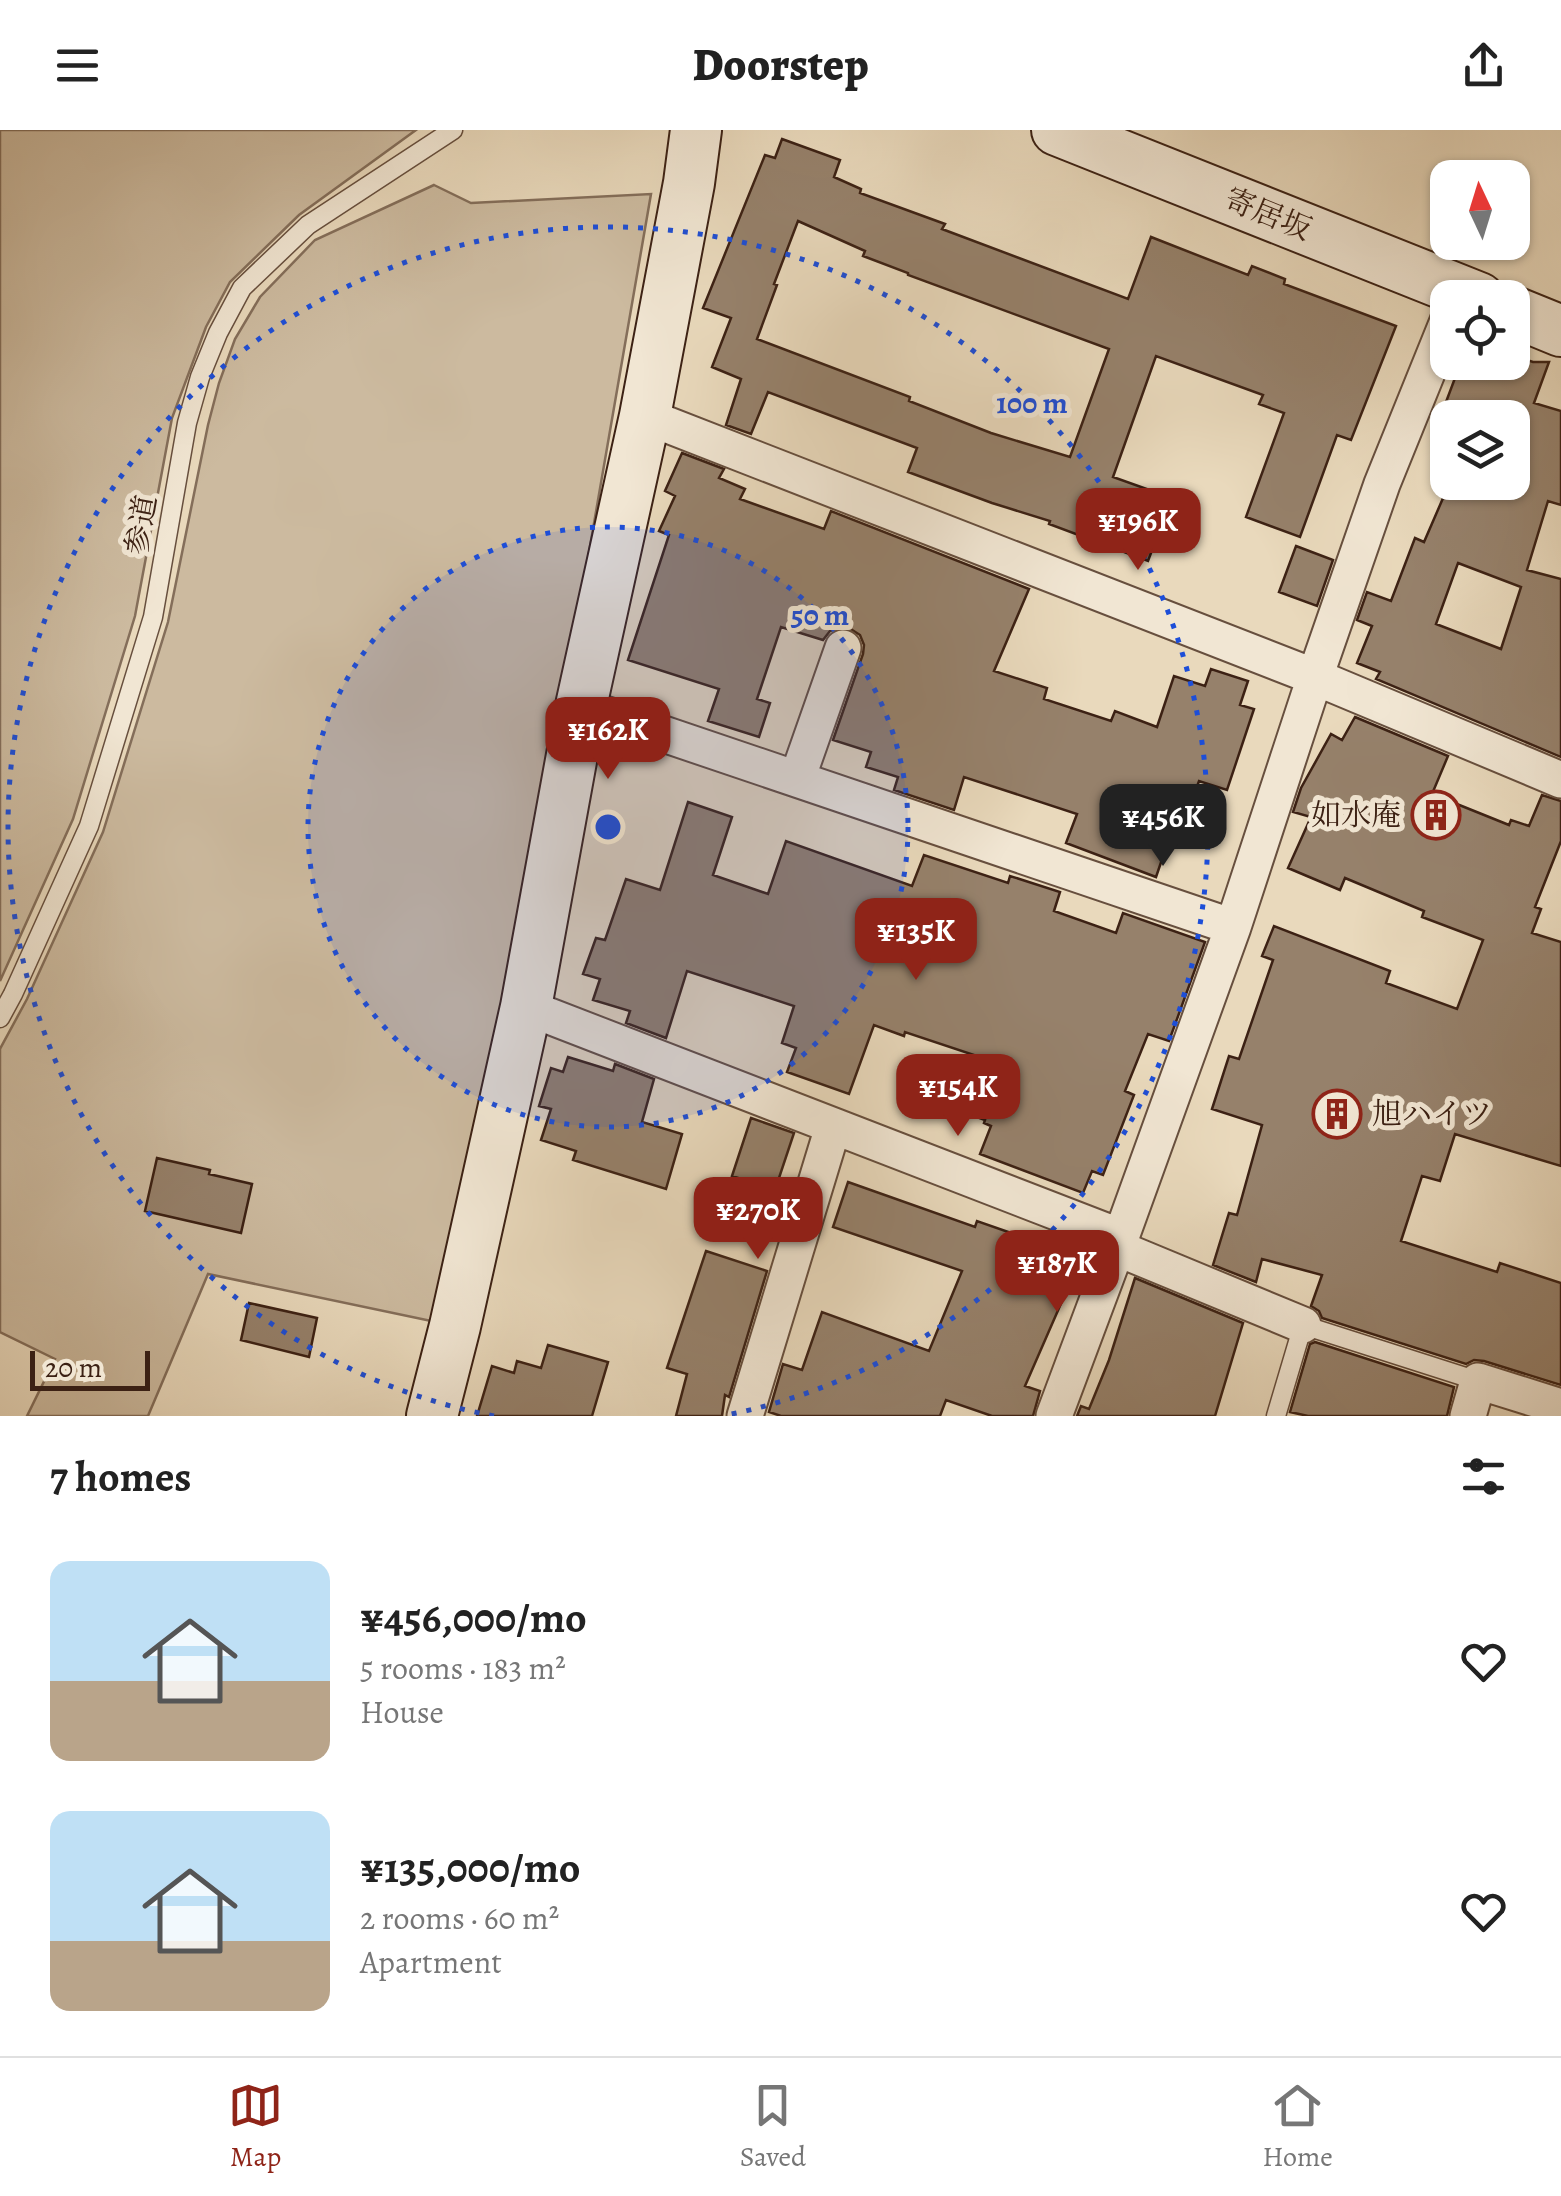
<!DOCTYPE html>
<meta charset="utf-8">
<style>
body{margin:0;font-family:Alegreya,"Noto Serif JP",serif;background:#f2f2f2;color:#222;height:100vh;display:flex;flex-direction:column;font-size:38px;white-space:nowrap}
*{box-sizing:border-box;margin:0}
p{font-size:32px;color:#767676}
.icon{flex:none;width:55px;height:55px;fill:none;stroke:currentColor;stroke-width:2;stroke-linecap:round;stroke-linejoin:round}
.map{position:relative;height:1286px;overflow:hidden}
.details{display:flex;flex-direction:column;background:#fff;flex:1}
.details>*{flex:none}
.needle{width:65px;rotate:356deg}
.controls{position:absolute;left:1430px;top:30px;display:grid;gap:20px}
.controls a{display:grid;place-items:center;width:100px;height:100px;border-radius:20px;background:#fff;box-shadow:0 2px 8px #0004;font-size:50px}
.scale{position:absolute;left:30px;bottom:25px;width:120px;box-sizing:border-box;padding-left:10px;border:5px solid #3c2114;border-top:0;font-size:28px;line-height:35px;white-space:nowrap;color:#3c2114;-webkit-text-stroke:8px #f1e6d3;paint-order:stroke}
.price{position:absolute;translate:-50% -85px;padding:0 22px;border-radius:20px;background:#8f2418;color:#fff;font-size:32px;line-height:65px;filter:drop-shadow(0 2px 5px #0008)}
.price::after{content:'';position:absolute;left:50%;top:60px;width:30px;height:22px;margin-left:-15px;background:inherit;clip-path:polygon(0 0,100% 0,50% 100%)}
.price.selected{background:#222;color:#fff}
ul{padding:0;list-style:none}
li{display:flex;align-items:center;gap:30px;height:250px;padding:0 50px}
li span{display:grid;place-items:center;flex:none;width:280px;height:200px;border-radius:20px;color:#555}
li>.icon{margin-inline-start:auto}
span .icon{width:120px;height:120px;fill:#fffc;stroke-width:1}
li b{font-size:42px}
h2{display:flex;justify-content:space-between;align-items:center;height:120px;padding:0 50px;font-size:42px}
header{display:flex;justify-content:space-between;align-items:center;height:130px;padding:0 50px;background:#fff;font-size:45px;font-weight:800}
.tab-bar{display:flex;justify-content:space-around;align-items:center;height:140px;border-top:2px solid #e0e0e0;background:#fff;font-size:28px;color:#767676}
.tab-bar a{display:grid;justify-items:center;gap:5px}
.tab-bar .selected{color:#8f2418}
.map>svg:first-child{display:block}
</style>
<header><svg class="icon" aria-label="menu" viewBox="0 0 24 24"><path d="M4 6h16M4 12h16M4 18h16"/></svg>Doorstep<svg class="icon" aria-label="share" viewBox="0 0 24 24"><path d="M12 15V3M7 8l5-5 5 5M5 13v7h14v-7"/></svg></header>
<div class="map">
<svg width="1561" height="1286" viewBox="0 0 1561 1286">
<rect width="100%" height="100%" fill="#e9d9bc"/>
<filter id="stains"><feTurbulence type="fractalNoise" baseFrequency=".002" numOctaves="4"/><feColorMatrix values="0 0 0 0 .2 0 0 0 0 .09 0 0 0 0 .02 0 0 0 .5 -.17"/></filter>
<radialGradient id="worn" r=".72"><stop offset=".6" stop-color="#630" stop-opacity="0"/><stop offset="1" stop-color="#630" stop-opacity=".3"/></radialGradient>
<path fill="#ccba9f" stroke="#846e5a" stroke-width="2.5" d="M0,0H416L299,85L230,152L206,197L172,288L135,486L73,689L0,851Z
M434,55L471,73L651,64L455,1196L208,1144L148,1286H27L55,1229L0,1202V919L27,869L103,702L168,492L208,295L219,253L235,209L260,167L315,110Z"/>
<path fill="#96816b" stroke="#3c2114" stroke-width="2.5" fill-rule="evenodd" d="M782,9L840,30L834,47L861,59L860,63L945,94L942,99L1128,169L1151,107L1248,145L1252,136L1285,149L1284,154L1396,196L1351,310L1337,305L1300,407L1246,387L1284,283L1259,274L1263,265L1156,226L1113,347L1172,368L1148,431L1049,394L1050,391L992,373L908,342L917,318L768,262L751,304L726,295L741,249L712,237L731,188L703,178L765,25L775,28ZM798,91L865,121L863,126L908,143V145L1109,219L1070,327L991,303L909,271L910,267L757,209L777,155L774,154Z
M1512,225L1533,232H1549L1534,273L1561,281V375L1548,371L1527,440L1561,449V627L1376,549L1380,542L1357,533L1372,496L1357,490L1367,462L1391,471L1415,408L1424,412L1450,352H1512V288H1440L1461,232H1512ZM1458,433L1521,457L1501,519L1436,494Z
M682,323L724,339L719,348L745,359L740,369L824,399L831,381L1029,459L994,541L1047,558L1044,569L1111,591L1115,581L1157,597L1174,546L1205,556L1211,539L1248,551L1240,575L1254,579L1227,660L1199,651L1178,708L1170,706L1156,747L1066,713L1077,684L964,647L954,680L894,660L898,647L866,637L871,622L833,610L863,524L864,515L860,505L849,498L840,497L830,501L823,510L781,497L757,569L770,573L759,607L708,591L719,559L628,530L669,405L659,401L675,366L665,361Z
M1296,416L1333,430L1317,476L1279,462Z
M1355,587L1448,626L1432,664L1509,695L1511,690L1529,696L1542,665L1561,671V711L1535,777L1541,779L1532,803L1561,812V1036L1455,1004L1440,1051L1422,1046L1401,1111L1497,1142L1500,1133L1561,1153V1255L1484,1231L1474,1230L1466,1234L1322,1188L1319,1181L1311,1176L1322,1145L1262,1129L1256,1152L1213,1135L1229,1083L1237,1085L1262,995L1212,979L1229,926L1239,929L1273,830L1262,826L1274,796L1390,841L1386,853L1457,879L1483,810L1422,787L1424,781L1345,748L1340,760L1288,738L1311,687L1293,682L1301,658L1331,604L1342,610Z
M688,672L732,687L713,745L768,764L786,711L912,756L924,725L1008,753L1010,746L1060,762L1054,781L1116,803L1123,783L1205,812L1169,911L1148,904L1125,961L1134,965L1103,1045L1092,1041L1083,1063L980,1024L991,996L984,993L985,990L955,979L977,926L905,902L904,906L874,895L849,964L787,942L796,918L782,913L794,876L687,841L666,908L626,893L630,881L593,870L600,849L583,844L596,808L605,810L626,749L660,760Z
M568,927L613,941L615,934L654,949L642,992L682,1004L666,1059L573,1030L576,1021L541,1010L551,979L539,976L551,938L563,942Z
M751,988L794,1003L775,1060L732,1046Z
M157,1028L210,1040L209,1044L252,1054L241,1103L145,1081Z
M848,1052L975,1097L977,1091L1077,1126L1066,1162L1025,1256L1040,1261L1033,1286H992L946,1270L940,1286H781L769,1282L783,1234L802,1240L822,1182L929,1221L962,1141L833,1097Z
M706,1121L767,1141L729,1267L725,1265L722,1286H676L687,1244L667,1238Z
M1135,1148L1243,1193L1215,1286H1077L1081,1276L1089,1279L1109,1230Z
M249,1173L317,1188L309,1227L241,1210Z
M1315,1212L1454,1257L1447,1286H1308L1290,1282L1310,1214Z
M548,1215L608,1232L592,1286H477L492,1236L514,1243L517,1231L541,1238Z"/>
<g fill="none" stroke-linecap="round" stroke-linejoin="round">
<g stroke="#674f3e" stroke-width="21">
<path id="lane" d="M0,888L13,864L89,696L153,487L187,293L200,247L218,203L242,158L308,95L453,0
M1276,1286L1303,1195L1478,1251"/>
</g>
<g stroke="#674f3e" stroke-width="39">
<path id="street" d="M645,286L1315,547L1382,354L1448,191
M581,576L1233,797L1315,547L1561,650
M797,649L843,518
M526,877L1121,1107L1233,797
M1117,1118L1303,1195
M745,1286L833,997
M1054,1286L1121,1107
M1468,1286L1478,1251L1561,1277"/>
</g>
<g stroke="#3c2114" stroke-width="54">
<path id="secondary" d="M1057,0L1479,168
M1512,181L1561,201
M432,1286L455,1196L526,877L581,576L645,286L689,53L696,0"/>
</g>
<use href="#lane" stroke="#f1e6d3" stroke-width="18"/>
<use href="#street" stroke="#f1e6d3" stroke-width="35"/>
<use href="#secondary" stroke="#f1e6d3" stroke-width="50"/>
</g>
<circle cx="608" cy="697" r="300" fill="#1d4ed8" fill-opacity=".12"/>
<g fill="none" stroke="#1d4ed8" stroke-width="5" stroke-dasharray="5 10">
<circle cx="608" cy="697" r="300"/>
<path d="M494 1286A600 600 0 1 1 722 1286"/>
</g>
<defs>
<g id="building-ring" transform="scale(2.5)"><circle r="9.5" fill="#f1e6d3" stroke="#8f2418" stroke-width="1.5"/><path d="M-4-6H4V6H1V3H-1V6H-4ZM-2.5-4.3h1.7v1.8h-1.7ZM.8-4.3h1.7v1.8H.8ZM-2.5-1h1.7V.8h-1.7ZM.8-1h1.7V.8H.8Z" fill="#8f2418"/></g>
</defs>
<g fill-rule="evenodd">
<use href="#building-ring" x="1436" y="685"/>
<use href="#building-ring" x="1337" y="984"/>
</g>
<g text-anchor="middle" stroke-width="10" stroke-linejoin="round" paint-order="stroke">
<g font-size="30" fill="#3c2114" stroke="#f1e6d3">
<text transform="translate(1268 84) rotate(22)" y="10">寄居坂</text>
<text transform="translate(141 395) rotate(-80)" y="10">参道</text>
</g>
<g font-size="30" fill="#3c2114" stroke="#f1e6d3" text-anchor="end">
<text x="1401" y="695">如水庵</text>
<text x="1372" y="994" text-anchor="start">旭ハイツ</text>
</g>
</g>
<circle cx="608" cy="697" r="15" fill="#1d4ed8" stroke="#f1e6d3" stroke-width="5"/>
<g font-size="30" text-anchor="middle" font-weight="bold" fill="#1d4ed8" stroke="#f1e6d3" stroke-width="10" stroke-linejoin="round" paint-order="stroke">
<text x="1032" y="283">100 m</text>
<text x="820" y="495">50 m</text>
</g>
<rect width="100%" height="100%" filter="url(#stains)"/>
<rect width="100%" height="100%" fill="url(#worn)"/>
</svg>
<div class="controls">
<a><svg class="needle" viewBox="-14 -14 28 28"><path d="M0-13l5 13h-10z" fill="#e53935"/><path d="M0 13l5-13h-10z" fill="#767676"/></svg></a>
<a><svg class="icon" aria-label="locate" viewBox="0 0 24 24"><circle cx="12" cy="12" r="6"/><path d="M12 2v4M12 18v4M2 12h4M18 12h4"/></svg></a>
<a><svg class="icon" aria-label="layers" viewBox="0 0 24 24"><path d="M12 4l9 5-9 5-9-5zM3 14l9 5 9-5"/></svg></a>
</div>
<div class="scale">20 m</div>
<b class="price" style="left:1138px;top:443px">¥196K</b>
<b class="price" style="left:608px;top:652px">¥162K</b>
<b class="price selected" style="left:1163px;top:739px">¥456K</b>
<b class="price" style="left:916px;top:853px">¥135K</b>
<b class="price" style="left:958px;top:1009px">¥154K</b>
<b class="price" style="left:758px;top:1132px">¥270K</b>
<b class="price" style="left:1057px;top:1185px">¥187K</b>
</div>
<section class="details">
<h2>7 homes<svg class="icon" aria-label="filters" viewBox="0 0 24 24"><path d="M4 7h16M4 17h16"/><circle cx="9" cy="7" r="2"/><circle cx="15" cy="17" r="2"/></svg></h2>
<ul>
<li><span style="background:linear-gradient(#bfe0f5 60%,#b9a48a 0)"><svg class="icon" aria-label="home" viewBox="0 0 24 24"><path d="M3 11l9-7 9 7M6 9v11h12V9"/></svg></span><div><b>¥456,000/mo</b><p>5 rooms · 183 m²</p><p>House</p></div><svg class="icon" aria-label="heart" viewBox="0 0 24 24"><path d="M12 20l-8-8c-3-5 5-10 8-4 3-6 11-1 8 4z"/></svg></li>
<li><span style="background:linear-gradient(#bfe0f5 65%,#b9a48a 0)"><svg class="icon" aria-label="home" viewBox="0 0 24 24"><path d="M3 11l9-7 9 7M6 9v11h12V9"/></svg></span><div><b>¥135,000/mo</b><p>2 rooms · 60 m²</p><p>Apartment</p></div><svg class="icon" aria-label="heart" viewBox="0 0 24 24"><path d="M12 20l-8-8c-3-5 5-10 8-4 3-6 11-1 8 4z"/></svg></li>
</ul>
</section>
<nav class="tab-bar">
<a class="selected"><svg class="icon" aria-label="map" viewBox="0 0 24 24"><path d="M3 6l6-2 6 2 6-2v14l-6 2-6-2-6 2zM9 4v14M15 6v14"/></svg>Map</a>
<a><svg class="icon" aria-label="saved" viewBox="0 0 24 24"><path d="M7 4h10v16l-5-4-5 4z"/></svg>Saved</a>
<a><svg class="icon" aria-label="home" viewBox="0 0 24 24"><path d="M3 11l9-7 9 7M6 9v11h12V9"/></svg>Home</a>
</nav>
